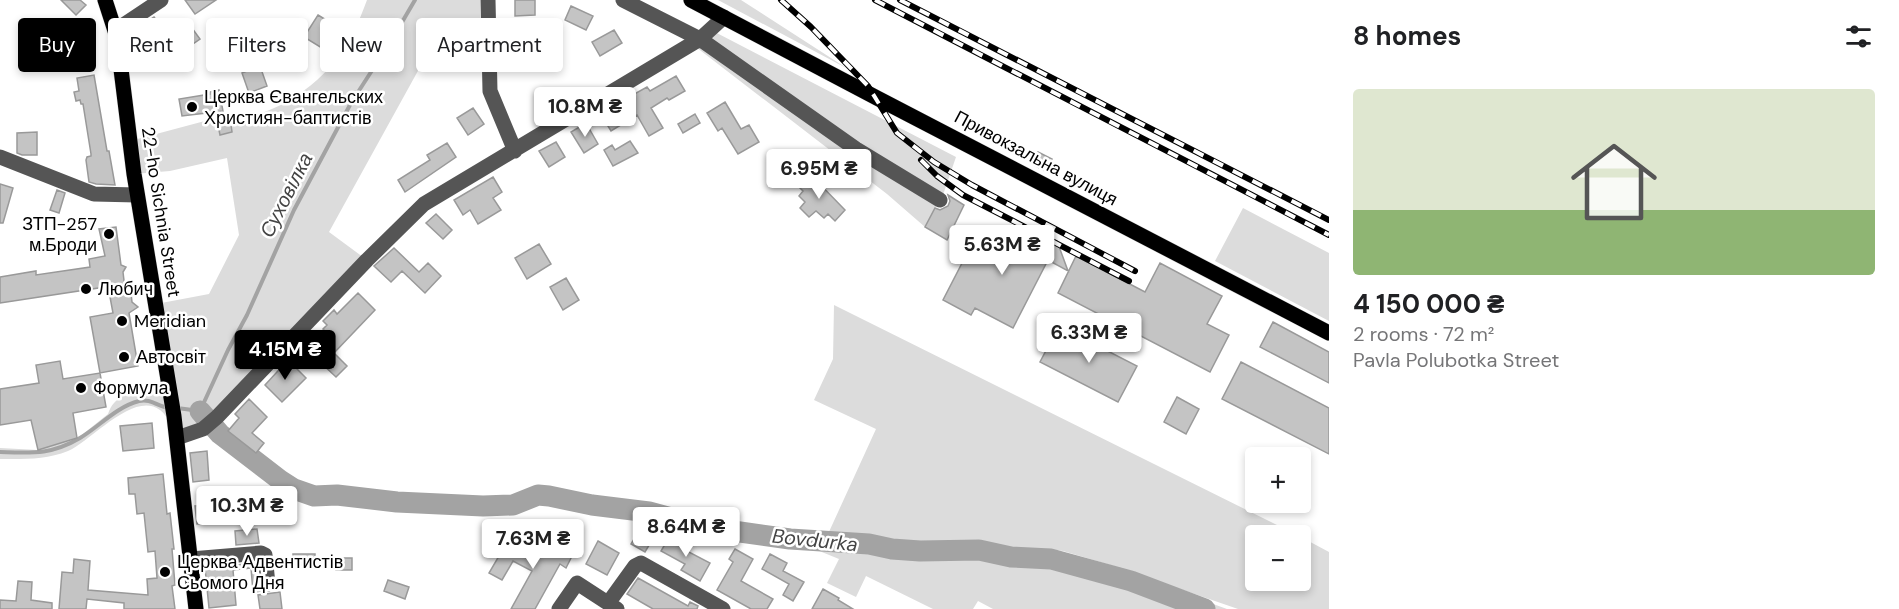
<!DOCTYPE html>
<meta charset="utf-8">
<style>
body{margin:0;font-family:"DM Sans",sans-serif;background:#f2f2f2;color:#202124;height:100vh;display:flex;flex-direction:column;font-size:22px;white-space:nowrap}
*{box-sizing:border-box;margin:0}
p{font-size:20px;color:#757577}
.icon{flex:none;width:33px;height:33px;fill:none;stroke:currentColor;stroke-width:2;stroke-linecap:round;stroke-linejoin:round}
.map{position:relative;flex:1;overflow:hidden}
.sheet{display:flex;flex-direction:column;background:#fff;width:570px}
.sheet>*{flex:none}
.hud{position:absolute;left:18px;top:18px;width:570px;height:54px;display:flex;gap:12px}
.fabs{position:absolute;left:1245px;top:447px;display:grid;gap:12px}
.fabs a{display:grid;place-items:center;width:66px;height:66px;border-radius:6px;background:#fff;box-shadow:0 3px 9px #0003;font-size:30px}
.price{position:absolute;translate:-50% -51px;padding:0 14px;border-radius:6px;background:#fff;color:#222;font-size:20px;line-height:39px;filter:drop-shadow(0 2px 3px #0008)}
.price::after{content:'';position:absolute;left:50%;top:36px;width:18px;height:14px;margin-left:-9px;background:inherit;clip-path:polygon(0 0,100% 0,50% 100%)}
.price.current{background:#000;color:#fff}
ul{padding:0;list-style:none}
li{display:grid;align-content:center;gap:12px;height:318px;padding:0 24px}
li+li{border-top:2px solid #e0e0e0}
li span{display:grid;place-items:center;height:186px;border-radius:6px;color:#555}
li>.icon{margin-inline-start:auto}
span .icon{width:108px;height:108px;fill:#fffc;stroke-width:1}
li b{font-size:26px}
h2{display:flex;justify-content:space-between;align-items:center;height:72px;padding:0 24px;font-size:26px}
.chip{padding:0 21px;border-radius:6px;background:#fff;box-shadow:0 3px 9px #0003;font-size:21px;line-height:54px}
.chip.current{background:#000;color:#fff}
main{display:flex;flex:1;min-height:0}
.map>svg:first-child{display:block}
</style>
<main>
<div class="map">
<svg width="1329" height="609" viewBox="0 0 1329 609">
<rect width="100%" height="100%" fill="#fff"/>
<path fill="#dcdcdc" d="M367,0H480L481,47L419,69L329,232L367,260L217,417L177,438C172,428 169,417 160,410C134,390 91,441 68,451C46,460 24,459 0,459V448L38,450L78,438L108,414C111,405 116,399 125,395L169,387L156,304L209,294L239,235L227,158L170,171L134,174L130,141L231,114L235,124C253,116 273,110 290,100C331,75 351,44 367,0Z
M718,0H741L848,69Z
M711,30L956,157L944,192L925,227L887,194L692,44Z
M1243,208L1329,253V321L1215,261Z
M834,305L1297,535L1256,536V580H1300L1301,537L1329,552V609H1238L1114,566L1063,551L1050,549L1011,548L966,542L904,544L868,538L828,534L876,429L814,400L833,359Z
M214,423L282,477L296,486L315,493H349L451,502L483,503L511,502L538,491L550,492L606,504L650,508L733,528L774,532L868,540L903,545L966,544L998,549L1050,552L1113,568L1227,609H993L978,601L973,609H933L866,576L856,597L827,583L839,559L807,546L730,537L649,516L593,510L549,500L540,499L514,509L471,510L347,499L316,501L292,492L217,437L208,429Z"/>
<g fill="none" stroke-linecap="round" stroke-linejoin="round">
<path stroke="#a3a3a3" stroke-width="4" d="M177,408L200,411L228,350L247,315L294,210L351,103L391,41L415,0
M0,452C32,453 51,455 80,438C100,426 116,407 139,401C151,398 158,407 169,408"/>
<path stroke="#a3a3a3" stroke-width="21" d="M200,411L220,434L280,480L294,489L314,496L337,495L397,502L483,506L513,505L538,495L549,496L592,505L649,512L690,523L733,531L790,539L869,544L892,549L920,551L979,550L1011,557L1051,559L1131,581L1205,609"/>
</g>
<path fill="#c4c4c4" stroke="#999" stroke-width="1.5" d="M61,0H80L86,5L76,15Z
M185,0H216L195,14Z
M515,0H535V15L515,16Z
M571,6L593,16L586,30L565,20Z
M318,15L344,31L330,53L304,37Z
M154,17L167,35L147,48L134,30Z
M189,24L200,39L177,55L167,40Z
M86,30L90,51L70,54L66,33Z
M614,30L622,43L600,56L592,42Z
M238,34L249,45L239,55L228,44Z
M515,40H535V66H515Z
M260,66L267,86L249,93L242,73Z
M94,75L107,151H109L115,185L96,184L89,182L86,160L87,157L91,156V154L83,104H81L80,100L76,101L74,92L79,91L77,78Z
M676,76L685,91L669,100L667,98L651,108L663,128L649,136L637,115L611,131L600,113L647,87L650,91Z
M219,90L223,111L182,116L179,99L210,94V92Z
M725,102L741,129L749,125L759,142L738,154L722,128L718,131L707,113Z
M473,108L484,124L468,135L457,118Z
M695,114L700,123L683,133L678,124Z
M230,118L232,132L220,135L217,120Z
M586,123L598,144L584,153L571,132Z
M37,132V155H22L17,153V133Z
M630,141L638,153L613,166L604,150L612,145L615,150Z
M556,142L565,157L549,167L539,151Z
M447,143L456,157L405,192L398,180L430,160L427,155Z
M1038,152L1052,159L1045,171L1032,164Z
M810,174L845,210L835,221L828,214L824,218L816,211L809,217L800,208L805,202L799,196L803,191L798,186Z
M493,177L502,192L493,198L501,210L478,224L470,210L463,215L454,200Z
M0,184L13,188L3,223H0Z
M57,190L65,193L59,213L50,210Z
M948,195L964,205L947,240L925,227L935,208L940,210L948,206L950,201Z
M436,214L452,230L443,239L426,223Z
M116,227L121,265L126,267L123,272L125,289L131,293L132,302L138,307L129,313L138,366L100,373L90,317L113,313L110,297L112,286L0,303V277L36,271V275L90,267L89,259L105,256L99,229Z
M1021,232L1037,240L1041,233L1057,241L1068,271L1048,260L1013,328L975,308L971,315L943,300L977,234L1011,252Z
M539,244L551,264L527,279L515,258Z
M394,248L419,272L428,263L441,276L425,293L402,271L391,282L374,266Z
M1076,256L1145,292L1160,263L1222,296L1207,324L1229,335L1210,372L1058,293Z
M566,278L579,300L563,310L550,287Z
M358,293L375,310L334,353L347,366L336,377L320,362L318,363L308,354L328,334L323,329L327,325L323,321L334,310L337,314Z
M1273,322L1329,352V383L1260,347Z
M1059,326L1137,366L1118,402L1040,362Z
M288,360L306,378L282,402L265,385Z
M60,361L63,379L100,373L106,407L73,413L77,438L38,450L31,420L0,425V389L39,383L36,365Z
M1241,362L1329,408V454L1222,399Z
M1177,397L1199,409L1186,434L1164,422Z
M249,399L267,417L252,433L264,443L256,453L228,431L239,418L235,414Z
M152,423L154,448L123,451L120,426Z
M207,451L209,480L193,482L190,453Z
M163,474L167,514L170,513L174,549H172L175,585L172,586L175,609H124V603L87,599L86,609H59L62,572L73,573L74,559L90,561L88,590L148,595L147,579L157,578L155,551L148,552L144,513L137,514L135,494H129L128,478Z
M215,496V500L221,499L222,496L244,500L241,511L216,506L218,522L197,524L195,506L210,505L201,503V501L214,500Z
M257,529L259,543L236,545L235,531Z
M637,534L651,542L645,552L631,544Z
M670,536L686,544L683,549L710,563L700,581L681,570L685,564L661,551Z
M555,540L575,550L566,568L560,564L535,609H511L532,571L513,561L502,580L489,573L506,544L522,552L527,542L548,553Z
M598,541L619,553L607,575L586,564Z
M735,549L753,559L741,581L773,599L767,609H751L717,590L733,562L729,559Z
M293,554H315V565H293Z
M770,554L787,563L783,571L804,582L793,601L783,595L789,584L762,569Z
M336,558H352V570H336Z
M256,563L258,585L262,591L253,592L251,568L233,570L236,605L209,608L205,568Z
M638,578L688,606L690,602L698,606L697,609H653L627,594Z
M388,580L409,587L405,599L384,591Z
M18,581L32,582L31,600L52,603V609H0V600L16,601Z
M823,589L839,598L838,600L853,609H812Z
M280,592L282,609H260L258,595Z"/>
<g fill="none" stroke-linecap="round" stroke-linejoin="round">
<g stroke="#dbdbdb" stroke-width="16">
<path id="major" d="M105,0L117,37L134,174L174,416L196,609
M691,0L877,98L1329,333"/>
</g>
<path stroke="#555" stroke-width="15" d="M488,0L490,91L515,151
M623,0L700,39L856,149L940,200
M116,30L161,0
M0,157L94,194L137,195
M177,438L203,429L217,417L367,260L424,204L700,39L724,17
M191,559L261,553L265,555L268,584
M609,602L635,566L641,563L723,609
M559,609L577,583L617,609"/>
<use href="#major" stroke="#000" stroke-width="15"/>
<g stroke="#000" stroke-width="6">
<path id="rail" d="M781,0L811,27L868,86L897,133L934,162L972,185L1135,271
M875,0L1329,235
M900,0L1329,220
M921,160L937,176L963,195L1129,281"/>
</g>
<use href="#rail" stroke="#fff" stroke-width="4" stroke-dasharray="11" stroke-linecap="butt"/>
</g>
<g fill="#000" stroke="#fff" stroke-width="2">
<circle cx="192" cy="107" r="6"/>
<circle cx="109" cy="234" r="6"/>
<circle cx="86" cy="289" r="6"/>
<circle cx="122" cy="321" r="6"/>
<circle cx="124" cy="357" r="6"/>
<circle cx="81" cy="388" r="6"/>
<circle cx="165" cy="572" r="6"/>
</g>
<g text-anchor="middle" stroke-width="5" stroke-linejoin="round" paint-order="stroke">
<g font-size="18" fill="#000" stroke="#fff" text-anchor="start">
<text x="204" y="103">Церква Євангельских<tspan x="204" dy="21">Християн-баптистів</tspan></text>
<text x="97" y="230" text-anchor="end">ЗТП-257<tspan x="97" dy="21">м.Броди</tspan></text>
<text x="98" y="295">Любич</text>
<text x="134" y="327">Meridian</text>
<text x="136" y="363">Автосвіт</text>
<text x="93" y="394">Формула</text>
<text x="177" y="568">Церква Адвентистів<tspan x="177" dy="21">Сьомого Дня</tspan></text>
</g>
<g font-size="18" fill="#000" stroke="#fff">
<text transform="translate(1036 158) rotate(28)" y="6">Привокзальна вулиця</text>
<text transform="translate(161 212) rotate(81)" y="6">22-ho Sichnia Street</text>
</g>
<g font-size="20" font-style="italic" fill="#444" stroke="#fff">
<text transform="translate(286 195) rotate(-63)" y="7">Суховілка</text>
<text transform="translate(815 540) rotate(6)" y="7">Bovdurka</text>
</g>
</g>
</svg>
<div class="fabs">
<a>+</a>
<a>−</a>
</div>
<b class="price" style="left:585px;top:138px">10.8M ₴</b>
<b class="price" style="left:819px;top:200px">6.95M ₴</b>
<b class="price" style="left:1002px;top:276px">5.63M ₴</b>
<b class="price" style="left:1089px;top:364px">6.33M ₴</b>
<b class="price current" style="left:285px;top:381px">4.15M ₴</b>
<b class="price" style="left:247px;top:537px">10.3M ₴</b>
<b class="price" style="left:686px;top:558px">8.64M ₴</b>
<b class="price" style="left:533px;top:570px">7.63M ₴</b>
<div class="hud">
<a class="chip current">Buy</a>
<a class="chip">Rent</a>
<a class="chip">Filters</a>
<a class="chip">New</a>
<a class="chip">Apartment</a>
</div>
</div>
<section class="sheet">
<h2>8 homes<svg class="icon" aria-label="filters" viewBox="0 0 24 24"><path d="M4 7h16M4 17h16"/><circle cx="9" cy="7" r="2"/><circle cx="15" cy="17" r="2"/></svg></h2>
<ul>
<li><span style="background:linear-gradient(#dfe7d0 65%,#8fb573 0)"><svg class="icon" aria-label="home" viewBox="0 0 24 24"><path d="M3 11l9-7 9 7M6 9v11h12V9"/></svg></span><div><b>4 150 000 ₴</b><p>2 rooms · 72 m²</p><p>Pavla Polubotka Street</p></div></li>
</ul>
</section>
</main>
